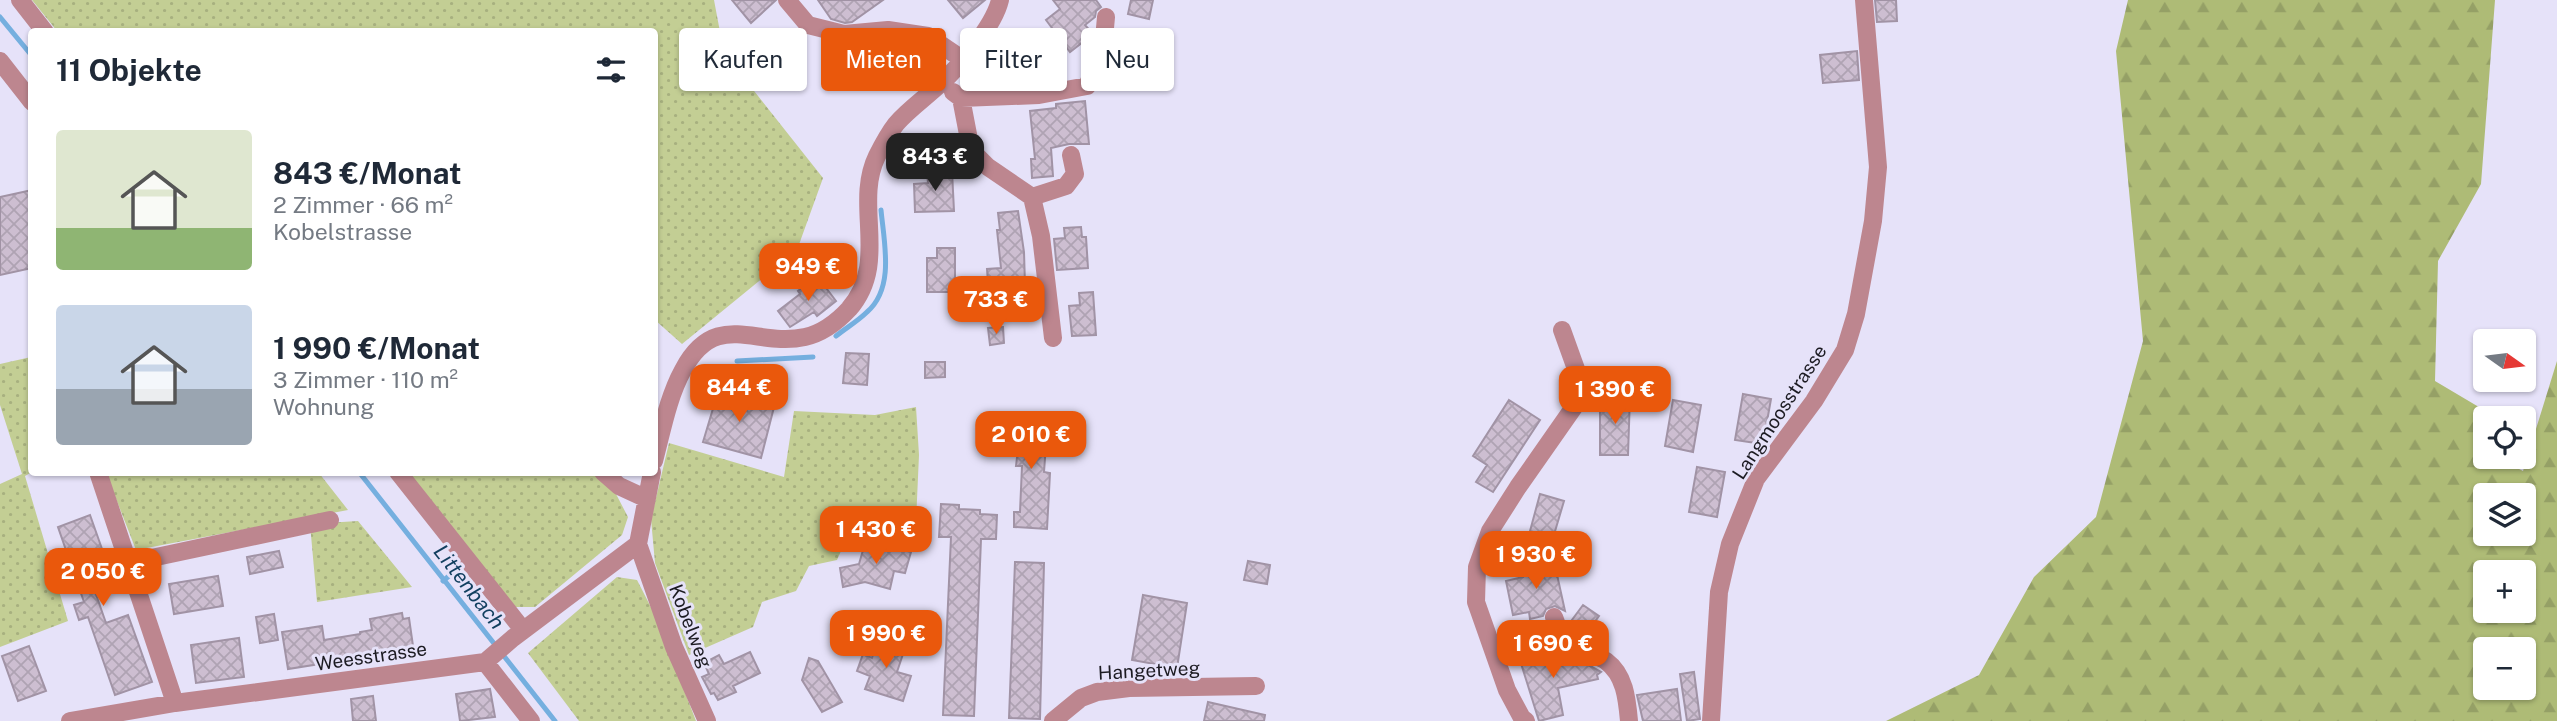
<!DOCTYPE html>
<html lang="de">
<meta charset="utf-8">
<style>
body{margin:0;font-family:"Public Sans",sans-serif;background:#f2f2f3;color:#1f2937;height:100vh;display:flex;flex-direction:column;font-size:26px;white-space:nowrap}
*{box-sizing:border-box;margin:0}
p{font-size:23px;color:#747a83}
.icon{flex:none;width:38px;height:38px;fill:none;stroke:currentColor;stroke-width:2;stroke-linecap:round;stroke-linejoin:round}
.map{position:relative;flex:1;overflow:hidden}
.drawer{position:absolute;left:28px;top:28px;width:630px;height:448px;display:flex;flex-direction:column;background:#fff;border-radius:7px;box-shadow:0 2px 5px #0004}
.drawer>*{flex:none}
.guide{position:absolute;left:679px;top:28px;width:665px;height:63px;display:flex;gap:14px}
.needle{width:46px;rotate:104deg}
.controls{position:absolute;left:2473px;top:329px;display:grid;gap:14px}
.controls a{display:grid;place-items:center;width:63px;height:63px;border-radius:7px;background:#fff;box-shadow:0 2px 5px #0004;font-size:35px}
.price{position:absolute;translate:-50% -60px;padding:0 16px;border-radius:14px;background:#ea580c;color:#fff;font-size:23px;line-height:46px;filter:drop-shadow(0 2px 4px #0008)}
.price::after{content:'';position:absolute;left:50%;top:42px;width:21px;height:16px;margin-left:-10px;background:inherit;clip-path:polygon(0 0,100% 0,50% 100%)}
.price.selected{background:#222;color:#fff}
ul{padding:0;list-style:none}
li{display:flex;align-items:center;gap:21px;height:175px;padding:0 28px}
li span{display:grid;place-items:center;flex:none;width:196px;height:140px;border-radius:7px;color:#555}
li>.icon{margin-inline-start:auto}
span .icon{width:84px;height:84px;fill:#fffc;stroke-width:1}
li b{font-size:30px}
h2{display:flex;justify-content:space-between;align-items:center;height:84px;padding:0 28px;font-size:30px}
.pill{padding:0 24px;border-radius:7px;background:#fff;box-shadow:0 2px 5px #0004;font-size:24px;line-height:63px}
.pill.selected{background:#ea580c;color:#fff}
.map>svg:first-child{display:block}
</style>
<div class="map">
<svg width="2557" height="721" viewBox="0 0 2557 721">
<defs>
<pattern id="grass-dots" width="8" height="8" patternUnits="userSpaceOnUse" patternTransform="scale(1.75)"><rect width="8" height="8" fill="#c3ce94"/><path d="M2 2h.1M6 6h.1" fill="none" stroke="#a7b07f" stroke-width="1.8" stroke-linecap="round"/></pattern>
<pattern id="forest-firs" width="22" height="20" patternUnits="userSpaceOnUse" patternTransform="scale(1.75)"><rect width="22" height="20" fill="#aebb76"/><path d="M5 1l3.5 6h-7zM16 11l3.5 6h-7z" fill="#95a066"/></pattern>
<pattern id="building-cross-hatch" width="8" height="8" patternUnits="userSpaceOnUse" patternTransform="scale(1.75)"><rect width="8" height="8" fill="#cdbed1"/><path d="M0 0l8 8M0 8l8-8" fill="none" stroke="#afa3b3"/></pattern>
</defs>
<rect width="100%" height="100%" fill="#e6e2f9"/>
<path fill="url(#grass-dots)" d="M32,0H714L724,53L823,178L797,250L682,344L655,320L654,32L57,31Z
M31,357L32,472L25,476L68,621L0,647V484L22,474L0,405V364Z
M916,407L919,455L916,522L853,524L837,560L809,566L796,591L762,602L753,627L689,655L655,563L651,519L669,443L784,477L794,411L875,415Z
M106,473H319L348,510L136,550Z
M407,473H596L616,494L628,517L622,535L535,607H514Z
M358,521L412,587L317,602L310,524Z
M617,577L637,580L656,617L696,721H579L528,653Z"/>
<path fill="url(#forest-firs)" fill-rule="evenodd" d="M2128,0H2495L2481,184L2438,261L2435,381L2494,416L2485,418V457H2496L2523,471L2557,361V721H1886L1979,675L2034,577L2096,517L2143,341L2116,51ZM2485,495H2524V534H2485ZM2485,572H2524V611H2485ZM2485,649H2524V688H2485Z"/>
<g fill="none" stroke-linecap="round" stroke-linejoin="round">
<path stroke="#75afdf" stroke-width="5" d="M0,17L32,56
M836,336C846,328 858,321 867,312C895,288 884,242 881,210
M737,361L813,357
M359,472L555,721
M443,581L456,570"/>
</g>
<path fill="url(#building-cross-hatch)" stroke="#a193a5" stroke-width="2" d="M732,0H776L751,23Z
M818,0H883L852,22L845,23L831,19Z
M948,0H985L963,18Z
M1053,0H1096L1101,7L1096,11L1095,17L1085,25L1093,34L1070,52L1046,20L1060,9Z
M1131,0H1153L1149,19L1128,14Z
M1875,0H1896L1897,21L1877,22Z
M1857,51L1859,80L1823,83L1820,55Z
M1085,101L1089,144H1069L1051,148L1053,176L1032,178L1031,159H1035L1030,111L1056,108V104Z
M952,171L954,211L915,212L914,184L928,183L927,172Z
M32,190V268L0,275V197Z
M1018,211L1024,252L1025,285L1007,287V282L988,283L987,269L1001,268L997,230H1000L998,213Z
M1081,227L1082,237H1086L1088,268L1057,270L1054,239L1065,238L1064,228Z
M937,248H955V292H927V258H937Z
M817,276L836,301L817,316L814,312L790,327L778,311L800,294L798,291Z
M1093,292L1096,335L1072,336L1069,306L1080,305L1079,293Z
M1003,327L1004,343L990,345L988,328Z
M846,353L869,354L867,385L843,383Z
M925,362H945V377L925,378Z
M732,391L774,407L761,458L703,442L718,392L730,395Z
M1743,394L1771,399L1763,444L1735,440Z
M1630,396L1628,455H1600V398Z
M1509,400L1540,420L1493,492L1476,482L1487,465L1473,456Z
M1673,400L1701,405L1693,452L1665,446Z
M1021,416L1048,417L1044,472L1050,473L1047,529L1014,527V512H1020L1022,466H1016L1018,449L1005,448L1006,428L1021,426Z
M1697,467L1725,472L1717,517L1689,512Z
M1540,494L1564,501L1553,538L1530,531Z
M941,504L959,505V509L980,510V514L997,515L996,539H981L974,716L943,715L951,537H939Z
M90,515L113,580L93,586L106,623L128,615L152,682L115,695L88,617L79,620L74,605L84,602L58,527Z
M866,540L911,552L905,573L894,571L890,589L865,582L843,587L840,568L859,564Z
M279,551L283,567L250,574L247,557Z
M1248,561L1270,565L1267,584L1244,580Z
M1554,561L1565,611L1555,606L1546,609L1543,616L1530,619L1529,612L1513,615L1506,581L1523,577L1521,569Z
M1015,562L1044,563L1040,719L1009,718Z
M218,576L223,606L174,614L169,584Z
M1143,595L1187,603L1177,668L1132,660Z
M1583,605L1599,616L1594,623L1602,629L1598,634L1606,639L1601,646L1579,635L1569,624Z
M402,613L403,619L409,618L413,646L389,650L390,656L364,661V657L288,669L282,632L322,626L324,640L360,634V632L372,630L370,619Z
M274,614L278,640L260,643L256,617Z
M879,636L906,645L897,672L911,676L903,701L865,689L870,676L857,671L863,654L872,658Z
M239,638L244,677L196,683L191,645Z
M29,646L46,691L18,701L2,656Z
M1563,651L1601,672L1597,675L1598,679L1558,688L1563,715L1539,721L1519,657L1535,653L1536,658Z
M750,652L760,673L733,686L736,692L718,700L714,693L711,694L702,677L709,674L704,663L719,655L724,664Z
M809,658L818,661L842,702L822,712L802,680Z
M1694,672L1700,719L1687,721L1680,674Z
M490,689L495,717L460,721L456,694Z
M1677,689L1681,721H1643L1637,695Z
M373,696L376,721H353L351,699Z
M1208,702L1265,715L1264,721H1204Z"/>
<g fill="none" stroke-linecap="round" stroke-linejoin="round">
<path stroke="#bd868f" stroke-width="18" d="M20,0L45,32
M787,0L808,25L844,34L888,30L928,36L962,59
M0,61L32,102
M953,92L961,98L1039,95L1087,86L1103,50L1106,17
M961,98L971,150L988,167L1032,197L1041,236L1053,338
M1032,197L1066,186L1075,174L1071,155
M654,461C662,431 668,397 683,370C716,308 756,348 805,337C823,333 837,322 849,309C890,262 853,205 877,156C882,146 889,133 896,124C908,110 925,98 939,85C959,67 994,26 1000,0
M98,472L175,703
M398,472L523,630
M603,472L619,486L645,498
M652,472L638,544L674,647L707,721
M128,563L330,520
M1554,617C1560,636 1572,647 1591,654C1596,656 1602,658 1606,661C1625,675 1627,699 1629,721
M485,662L531,721
M70,721L175,703L485,662L513,638L638,544
M1053,721L1081,698L1097,692L1129,688L1256,686
M1526,721L1522,718L1507,690L1476,602L1477,567L1490,531L1518,487L1574,407L1576,369L1562,330
M1711,721L1719,592L1730,544L1756,479L1814,401L1845,350L1856,314L1873,221L1878,167L1864,0"/>
</g>
<g text-anchor="middle" stroke-width="6" stroke-linejoin="round" paint-order="stroke">
<g font-size="19" fill="#1c1b22" stroke="#e6e2f9">
<text transform="translate(1779 412) rotate(-57)" y="7">Langmoosstrasse</text>
<text transform="translate(691 626) rotate(69)" y="7">Kobelweg</text>
<text transform="translate(371 656) rotate(-8)" y="7">Weesstrasse</text>
<text transform="translate(1149 670) rotate(-3)" y="7">Hangetweg</text>
</g>
<g font-size="21" font-style="italic" fill="#123f5f" stroke="#e6e2f9">
<text transform="translate(469 587) rotate(52)" y="7">Littenbach</text>
</g>
</g>
</svg>
<div class="controls">
<a><svg class="needle" viewBox="-14 -14 28 28"><path d="M0-13l5 13h-10z" fill="#e53935"/><path d="M0 13l5-13h-10z" fill="#747a83"/></svg></a>
<a><svg class="icon" aria-label="locate" viewBox="0 0 24 24"><circle cx="12" cy="12" r="6"/><path d="M12 2v4M12 18v4M2 12h4M18 12h4"/></svg></a>
<a><svg class="icon" aria-label="layers" viewBox="0 0 24 24"><path d="M12 4l9 5-9 5-9-5zM3 14l9 5 9-5"/></svg></a>
<a>+</a>
<a>−</a>
</div>
<b class="price selected" style="left:935px;top:193px">843 €</b>
<b class="price" style="left:808px;top:303px">949 €</b>
<b class="price" style="left:996px;top:336px">733 €</b>
<b class="price" style="left:739px;top:424px">844 €</b>
<b class="price" style="left:1615px;top:426px">1 390 €</b>
<b class="price" style="left:1031px;top:471px">2 010 €</b>
<b class="price" style="left:876px;top:566px">1 430 €</b>
<b class="price" style="left:1536px;top:591px">1 930 €</b>
<b class="price" style="left:103px;top:608px">2 050 €</b>
<b class="price" style="left:886px;top:670px">1 990 €</b>
<b class="price" style="left:1553px;top:680px">1 690 €</b>
<div class="guide">
<a class="pill">Kaufen</a>
<a class="pill selected">Mieten</a>
<a class="pill">Filter</a>
<a class="pill">Neu</a>
</div>
<section class="drawer">
<h2>11 Objekte<svg class="icon" aria-label="filters" viewBox="0 0 24 24"><path d="M4 7h16M4 17h16"/><circle cx="9" cy="7" r="2"/><circle cx="15" cy="17" r="2"/></svg></h2>
<ul>
<li><span style="background:linear-gradient(#dfe7d0 70%,#8fb573 0)"><svg class="icon" aria-label="home" viewBox="0 0 24 24"><path d="M3 11l9-7 9 7M6 9v11h12V9"/></svg></span><div><b>843 €/Monat</b><p>2 Zimmer · 66 m²</p><p>Kobelstrasse</p></div></li>
<li><span style="background:linear-gradient(#c9d6e8 60%,#9aa5b1 0)"><svg class="icon" aria-label="home" viewBox="0 0 24 24"><path d="M3 11l9-7 9 7M6 9v11h12V9"/></svg></span><div><b>1 990 €/Monat</b><p>3 Zimmer · 110 m²</p><p>Wohnung</p></div></li>
</ul>
</section>
</div>
